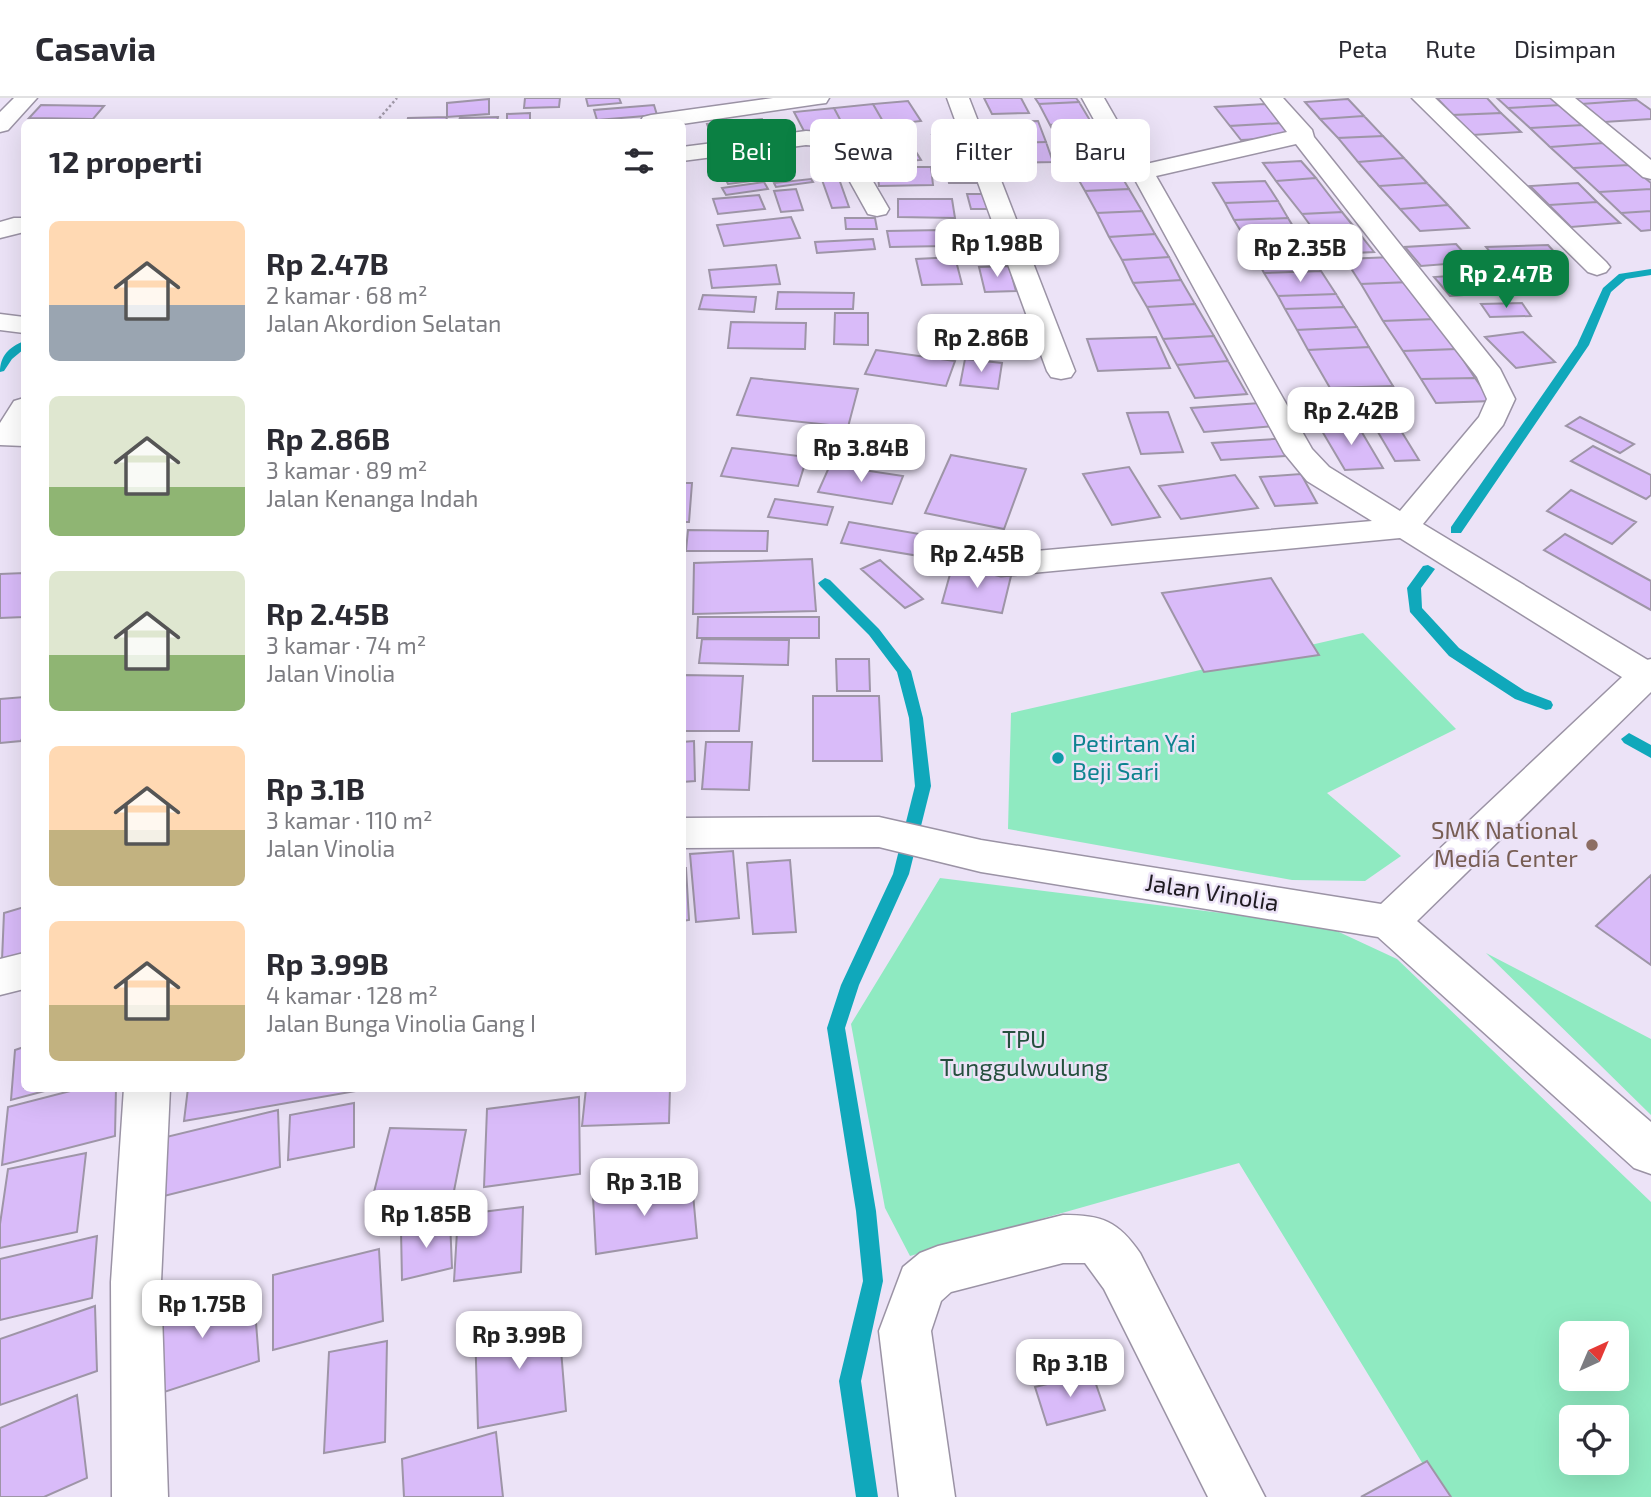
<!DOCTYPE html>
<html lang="id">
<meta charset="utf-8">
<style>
body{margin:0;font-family:"Exo 2",sans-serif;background:#f7f7f7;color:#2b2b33;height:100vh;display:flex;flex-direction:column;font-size:26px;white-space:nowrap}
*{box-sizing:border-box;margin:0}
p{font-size:23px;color:#7c7c81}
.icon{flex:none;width:38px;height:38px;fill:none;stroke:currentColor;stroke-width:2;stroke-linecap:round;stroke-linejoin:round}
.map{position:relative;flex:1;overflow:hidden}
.side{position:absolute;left:21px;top:21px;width:665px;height:973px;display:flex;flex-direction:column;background:#fff;border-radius:10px;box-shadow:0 7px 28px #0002}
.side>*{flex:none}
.top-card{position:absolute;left:707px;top:21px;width:665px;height:63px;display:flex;gap:14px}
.needle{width:46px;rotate:44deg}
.controls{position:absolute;left:1559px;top:1223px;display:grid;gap:14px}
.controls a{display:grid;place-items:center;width:70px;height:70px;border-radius:10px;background:#fff;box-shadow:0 7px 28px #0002;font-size:35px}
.price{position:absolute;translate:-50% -60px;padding:0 16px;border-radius:14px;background:#fff;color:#222;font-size:23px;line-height:46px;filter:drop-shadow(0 2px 4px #0008)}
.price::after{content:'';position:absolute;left:50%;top:42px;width:21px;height:16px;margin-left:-10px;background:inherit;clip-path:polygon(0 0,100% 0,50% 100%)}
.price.current{background:#0b8043;color:#fff}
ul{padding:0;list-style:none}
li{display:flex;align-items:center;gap:21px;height:175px;padding:0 28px}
li span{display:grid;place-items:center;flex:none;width:196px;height:140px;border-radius:10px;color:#555}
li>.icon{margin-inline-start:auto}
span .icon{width:84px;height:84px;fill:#fffc;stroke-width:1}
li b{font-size:30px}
h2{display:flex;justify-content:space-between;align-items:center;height:84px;padding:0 28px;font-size:30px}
.chip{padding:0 24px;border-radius:10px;background:#fff;box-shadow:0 7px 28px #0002;font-size:24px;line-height:63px}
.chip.current{background:#0b8043;color:#fff}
header{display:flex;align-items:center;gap:42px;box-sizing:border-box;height:98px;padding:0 35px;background:#fff;border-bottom:2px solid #e1e1e2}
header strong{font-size:33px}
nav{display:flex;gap:38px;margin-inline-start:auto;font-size:24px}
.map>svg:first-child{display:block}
</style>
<header>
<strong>Casavia</strong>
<nav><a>Peta</a><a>Rute</a><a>Disimpan</a></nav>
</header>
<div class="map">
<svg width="1651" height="1399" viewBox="0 0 1651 1399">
<rect width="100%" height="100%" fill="#ece3f7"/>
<path fill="#8feac1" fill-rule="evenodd" d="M1363,535L1456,631L1327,695L1401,758L1365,783L1292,782L1008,731L1011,615Z
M940,780L1326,828L1397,861L1651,1104V1399H1443L1239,1065L910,1158L885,1110L851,926ZM1572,1236H1617V1281H1572ZM1572,1320H1617V1365H1572Z
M1486,855L1651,941V1017Z"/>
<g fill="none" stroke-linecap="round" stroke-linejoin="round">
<path fill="#10a8bb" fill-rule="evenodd" d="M1651,171V177L1626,181L1611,194L1589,247L1461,435H1451V429L1577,247L1603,190L1619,176Z
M24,243V251L12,261L4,273L0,274C0,258 9,249 24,243Z
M1428,467L1435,471L1421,490L1422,510L1459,550L1525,593L1551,603L1553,607L1551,611L1546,612L1515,601L1449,558L1410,514L1407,490L1423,468Z
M825,480L830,482L879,531L911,573L923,620L931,688L909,776L859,887L845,930L876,1113L883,1183L861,1283L878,1399H856L839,1283L863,1183L856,1113L827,930L841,887L893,776L915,688L909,620L897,574L869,537L820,488L818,485Z
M1629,635L1651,647V660L1624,645L1621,641Z"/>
</g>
<path fill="#d9bbf9" stroke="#9e95a7" stroke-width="2" d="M525,0H560L559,9L524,10Z
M586,0H619L621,5L588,8Z
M984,0H1021L1029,15L992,16Z
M1035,0H1076L1079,4L1039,6Z
M1437,0H1487L1501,15L1453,17Z
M1497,0H1552L1561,7L1508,10Z
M1574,0H1635L1637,2L1581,6Z
M489,1V16L447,19V5Z
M1348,1L1364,18L1320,21L1305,4Z
M1637,2L1651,12V21L1604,24L1581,6Z
M908,3L921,23L885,27L873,6Z
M1079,4L1091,24L1050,27L1039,6Z
M873,6L885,27L845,31L834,10Z
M1265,6L1281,25L1230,28L1215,9Z
M41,7L104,8L93,21L29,20Z
M654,7L657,17L597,22L594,12Z
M1561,7L1583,27L1530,30L1508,10Z
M834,10L845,31L805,35L794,14Z
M530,15V24H507V16Z
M1501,15L1521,34L1472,37L1453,17Z
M1364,18L1383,38L1338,40L1320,21Z
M447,19L446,24H407L408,20Z
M498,19L497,24H458L460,20Z
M762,21L770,40L714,46L707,26Z
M1038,23L1046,44L999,45L992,24Z
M1091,24L1103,46L1061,48L1050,27Z
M1281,25L1293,39L1241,42L1230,28Z
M1583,27L1604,45L1550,49L1530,30Z
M964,35L974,59L941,61L932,37Z
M1383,38L1404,60L1358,64L1338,40Z
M908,41L921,62L884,65L872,45Z
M1046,44L1053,64L1006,65L999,45Z
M1604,45L1629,67L1573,70L1550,49Z
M1103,46L1116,69L1073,72L1061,48Z
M1404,60L1427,85L1379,88L1358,64Z
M782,62L791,78L728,86L720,70Z
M1301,63L1316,80L1276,83L1263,65Z
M833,64L849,109L832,110L816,65Z
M946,66H982L985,85H949Z
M1629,67L1651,85V91L1599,94L1573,70Z
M877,69H931L933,87L879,88Z
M1116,69L1129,91L1085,93L1073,72Z
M1316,80L1342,114L1302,116L1276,83Z
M811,81L813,84L776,89L774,85Z
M1265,83L1278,103L1225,105L1213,85Z
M764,84L768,91L726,97L722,90Z
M1427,85L1448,107L1400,111L1379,88Z
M1578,85L1597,104L1549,107L1530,88Z
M796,91L803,112L781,114L774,93Z
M1129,91L1142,113L1097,115L1085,93Z
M1651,91V113L1621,115L1599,94Z
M967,96H991L994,111H971Z
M759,97L765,111L718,116L713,101Z
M898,101H952L955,120L898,119Z
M1278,103L1288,120L1234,122L1225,105Z
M1597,104L1620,125L1571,129L1549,107Z
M1448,107L1469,130L1420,133L1400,111Z
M1142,113L1155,136L1109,139L1097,115Z
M1651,113V132L1641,133L1621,115Z
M1342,114L1359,135L1318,138L1302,116Z
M791,119L800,140L724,148L717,127Z
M845,120H875L877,131H846Z
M1288,120L1299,138L1245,140L1234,122Z
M942,132L945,148L890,149L887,133Z
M1359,135L1374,154L1332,156L1318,138Z
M1155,136L1169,159L1122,162L1109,139Z
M1299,138L1311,156L1255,158L1245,140Z
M873,141L875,151L817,155L815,144Z
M1456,146L1472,164L1421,168L1405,149Z
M1548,147L1567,168L1503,170L1486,149Z
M1311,156L1321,173L1264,175L1255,158Z
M955,159L962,186L922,187L916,161Z
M1169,159L1181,182L1133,185L1122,162Z
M1393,159L1410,184L1361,186L1345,161Z
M776,167L780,186L712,190L709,172Z
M1009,168L1016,193L985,194L979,169Z
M1321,173L1336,196L1278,198L1264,175Z
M1491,175L1508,194L1450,198L1434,179Z
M1181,182L1195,206L1147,209L1133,185Z
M1410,184L1435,221L1383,223L1361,186Z
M778,194L854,195L853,211H776Z
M1336,196L1344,209L1285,211L1278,198Z
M703,197L756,199L754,214L699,211Z
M1522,205L1531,218L1490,219L1481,206Z
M1195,206L1214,238L1163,241L1147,209Z
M1344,209L1357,229L1297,232L1285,211Z
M835,215H868V247L834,246Z
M1435,221L1456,251L1403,253L1383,223Z
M731,224L806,225L805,251L728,250Z
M1357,229L1369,249L1308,252L1297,232Z
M1523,234L1555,264L1516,270L1485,239Z
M1214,238L1228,263L1177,267L1163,241Z
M1156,239L1170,270L1098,273L1087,241Z
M1369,249L1393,288L1330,290L1308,252Z
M1456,251L1475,280L1421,281L1403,253Z
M876,252L955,263L946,288L865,276Z
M965,261L1002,265L998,291L960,287Z
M1228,263L1247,296L1195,300L1177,267Z
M751,280L858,291L848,329L737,317Z
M1475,280L1491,303L1436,305L1421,281Z
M1393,288L1407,310L1344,313L1330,290Z
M1260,305L1274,328L1204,334L1191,310Z
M1168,314L1183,354L1141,356L1127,315Z
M1580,319L1634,346L1620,355L1566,328Z
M1395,323L1419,362L1395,363L1372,324Z
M1357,326L1383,370L1345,372L1319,328Z
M1290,340L1300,357L1221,362L1212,345Z
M1593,348L1651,377V397L1646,401L1571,363Z
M732,350L807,359L798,388L721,378Z
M951,357L1026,371L1004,431L925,415Z
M830,367L903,378L892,406L818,394Z
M1129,369L1160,419L1112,427L1083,376Z
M1301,376L1317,405L1275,408L1260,379Z
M1235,377L1258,410L1181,421L1159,388Z
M682,385H692L689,424H682Z
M1571,392L1636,424L1612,446L1547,413Z
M775,401L833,409L827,427L768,419Z
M849,424L931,438L925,459L841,445Z
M688,432L768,433L767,453H686Z
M1565,436L1651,483V512L1544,452Z
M812,461L816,513L693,516L694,465Z
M880,462L923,501L905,510L861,471Z
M952,469L1011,478L1002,515L942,505Z
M24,475V519L0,520V476Z
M1271,480L1319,557L1204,574L1162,495Z
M698,519H819V540H697Z
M702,541L789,542L788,567L699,565Z
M836,561H869L870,593H837Z
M682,577L743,578L739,633H682Z
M813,598H879L882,663H813Z
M24,599V636L21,643L0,645V601Z
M694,643L695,683L682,684V644Z
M706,644H752L749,692L702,691Z
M733,753L739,820L696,824L690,756Z
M790,762L796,834L753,836L747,765Z
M682,770H686L689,822L682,823Z
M1651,777V867L1596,828Z
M24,809V856L2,862L4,815Z
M24,949V990H56L11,1002L15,952Z
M82,990H116L115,1038L2,1067L8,1009Z
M188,990H373L184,1023Z
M586,990H670L669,1025L582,1028Z
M579,999L580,1076L484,1089L487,1011Z
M354,1005V1049L288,1062L290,1017Z
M278,1012L280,1069L156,1100L158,1041Z
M390,1030L466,1032L452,1103L372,1102Z
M86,1055L77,1134L0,1150V1126L8,1071Z
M692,1085L697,1140L596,1156L593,1099Z
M523,1109L521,1174L454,1183L458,1117Z
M450,1122L452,1170L402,1182L401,1132Z
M97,1138L92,1200L0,1222V1161Z
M379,1151L383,1223L273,1252V1177Z
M253,1186L259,1263L149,1299L147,1219Z
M95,1208L97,1273L0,1307V1241Z
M558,1215L566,1313L478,1330L475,1231Z
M387,1243L385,1344L324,1355L329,1254Z
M1092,1275L1105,1312L1047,1327L1035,1289Z
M77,1297L87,1380L44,1399H0V1330Z
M496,1334L503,1399H404L402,1361Z
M1427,1363L1451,1399H1361Z"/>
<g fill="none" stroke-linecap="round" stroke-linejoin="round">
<g stroke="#9b93a5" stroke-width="3">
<path id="minor" d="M14,0H37L8,32L0,34V14Z
M773,0H829L826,5L818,6L682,26L640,24L643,19L651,17Z
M947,0H969L1075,273L1071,279L1061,281L1051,279L1047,273Z
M1082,0H1104L1139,61L1146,66L1287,34L1261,0H1283L1312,32L1314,39L1500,271L1515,301L1503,327L1423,426L1651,564V588L1633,586L1400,440L1001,478L989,475L985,467L989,459L1001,456L1372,423L1307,383L1284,355L1133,78L1118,65ZM1296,46L1477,279L1487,301L1479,319L1400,413L1329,369L1312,351L1156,78Z
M1412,0H1435L1606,164L1610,169L1606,174L1597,177L1588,174Z
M1551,0H1575L1651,62V81L1643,79Z
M806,33L822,34L850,44L889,111L886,116L877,118L868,116L833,53L818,48L806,47L682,63V49Z
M14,120H24V134L0,140V124Z
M0,216L24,219V235L0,232Z
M24,300V348L0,347V325L14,303Z
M124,990H170L161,1184L168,1399H112L111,1184Z
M1063,1117C1102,1117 1118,1123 1140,1155L1265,1399H1208L1104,1191L1085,1165H1063L951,1194L941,1203L931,1233L955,1399H899L879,1233L903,1169L920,1155L938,1148Z"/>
</g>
<g stroke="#9b93a5" stroke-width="3">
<path id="tertiary" d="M1651,561V594L1417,823L1651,1024V1076L1634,1070L1378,839L981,774L879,749L682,750V720L879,719L981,742L1381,806L1638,564Z
M24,855V891L0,897V861Z"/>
</g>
<path stroke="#9f98a7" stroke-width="2.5" stroke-dasharray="2.5 2.5" stroke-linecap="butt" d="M376,24L397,0"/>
<use href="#minor" fill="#fff" fill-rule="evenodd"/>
<use href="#tertiary" fill="#fff" fill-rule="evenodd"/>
</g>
<circle fill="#0f9aa8" stroke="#ece3f7" stroke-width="2.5" cx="1058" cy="660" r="7"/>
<circle fill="#8d6e63" stroke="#ece3f7" stroke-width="2.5" cx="1592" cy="747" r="7"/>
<g text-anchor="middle" stroke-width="5" stroke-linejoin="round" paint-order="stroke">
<g font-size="24" fill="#0d838f" stroke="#ece3f7" text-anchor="start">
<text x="1072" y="654">Petirtan Yai<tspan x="1072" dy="28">Beji Sari</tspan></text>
</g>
<g font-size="24" fill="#785e54" stroke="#ece3f7" text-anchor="end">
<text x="1578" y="741">SMK National<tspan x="1578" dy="28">Media Center</tspan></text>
</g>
<g font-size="24" fill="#1f1b22" stroke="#ece3f7">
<text transform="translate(1212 795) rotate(9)" y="8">Jalan Vinolia</text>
</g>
<g font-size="24" fill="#25503e" stroke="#ece3f7">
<text x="1024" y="950">TPU<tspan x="1024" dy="28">Tunggulwulung</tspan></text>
</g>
</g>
</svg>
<div class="controls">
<a><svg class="needle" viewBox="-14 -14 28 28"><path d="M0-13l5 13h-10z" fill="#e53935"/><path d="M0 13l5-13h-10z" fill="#7c7c81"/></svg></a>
<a><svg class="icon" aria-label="locate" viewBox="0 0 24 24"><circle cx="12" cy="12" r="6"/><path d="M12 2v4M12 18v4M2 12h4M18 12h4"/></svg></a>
</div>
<b class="price" style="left:997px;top:181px">Rp 1.98B</b>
<b class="price" style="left:1300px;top:186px">Rp 2.35B</b>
<b class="price current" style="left:1506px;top:212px">Rp 2.47B</b>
<b class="price" style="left:981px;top:276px">Rp 2.86B</b>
<b class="price" style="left:1351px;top:349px">Rp 2.42B</b>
<b class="price" style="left:861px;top:386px">Rp 3.84B</b>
<b class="price" style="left:977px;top:492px">Rp 2.45B</b>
<b class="price" style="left:644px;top:1120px">Rp 3.1B</b>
<b class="price" style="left:426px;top:1152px">Rp 1.85B</b>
<b class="price" style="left:202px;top:1242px">Rp 1.75B</b>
<b class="price" style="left:519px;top:1273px">Rp 3.99B</b>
<b class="price" style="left:1070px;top:1301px">Rp 3.1B</b>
<div class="top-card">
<a class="chip current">Beli</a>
<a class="chip">Sewa</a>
<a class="chip">Filter</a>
<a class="chip">Baru</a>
</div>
<section class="side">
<h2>12 properti<svg class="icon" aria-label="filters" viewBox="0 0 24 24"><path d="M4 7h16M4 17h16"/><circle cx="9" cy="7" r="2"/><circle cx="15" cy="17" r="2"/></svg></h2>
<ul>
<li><span style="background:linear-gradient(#ffd9b3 60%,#9aa5b1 0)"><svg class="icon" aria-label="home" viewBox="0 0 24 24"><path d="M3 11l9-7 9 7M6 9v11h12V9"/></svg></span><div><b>Rp 2.47B</b><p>2 kamar · 68 m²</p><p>Jalan Akordion Selatan</p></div></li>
<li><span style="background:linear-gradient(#dfe7d0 65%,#8fb573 0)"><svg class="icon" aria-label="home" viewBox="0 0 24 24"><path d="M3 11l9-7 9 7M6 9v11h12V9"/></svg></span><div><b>Rp 2.86B</b><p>3 kamar · 89 m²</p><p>Jalan Kenanga Indah</p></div></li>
<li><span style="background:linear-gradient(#dfe7d0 60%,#8fb573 0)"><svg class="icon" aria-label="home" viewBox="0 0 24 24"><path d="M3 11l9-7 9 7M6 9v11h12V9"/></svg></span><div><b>Rp 2.45B</b><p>3 kamar · 74 m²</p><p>Jalan Vinolia</p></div></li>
<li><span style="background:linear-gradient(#ffd9b3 60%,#c2b280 0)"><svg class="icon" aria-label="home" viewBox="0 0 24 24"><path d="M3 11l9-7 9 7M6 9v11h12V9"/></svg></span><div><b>Rp 3.1B</b><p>3 kamar · 110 m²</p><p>Jalan Vinolia</p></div></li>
<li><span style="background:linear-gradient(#ffd9b3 60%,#c2b280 0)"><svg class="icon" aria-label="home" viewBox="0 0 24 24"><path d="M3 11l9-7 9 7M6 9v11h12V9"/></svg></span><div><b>Rp 3.99B</b><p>4 kamar · 128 m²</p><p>Jalan Bunga Vinolia Gang I</p></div></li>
</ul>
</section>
</div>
